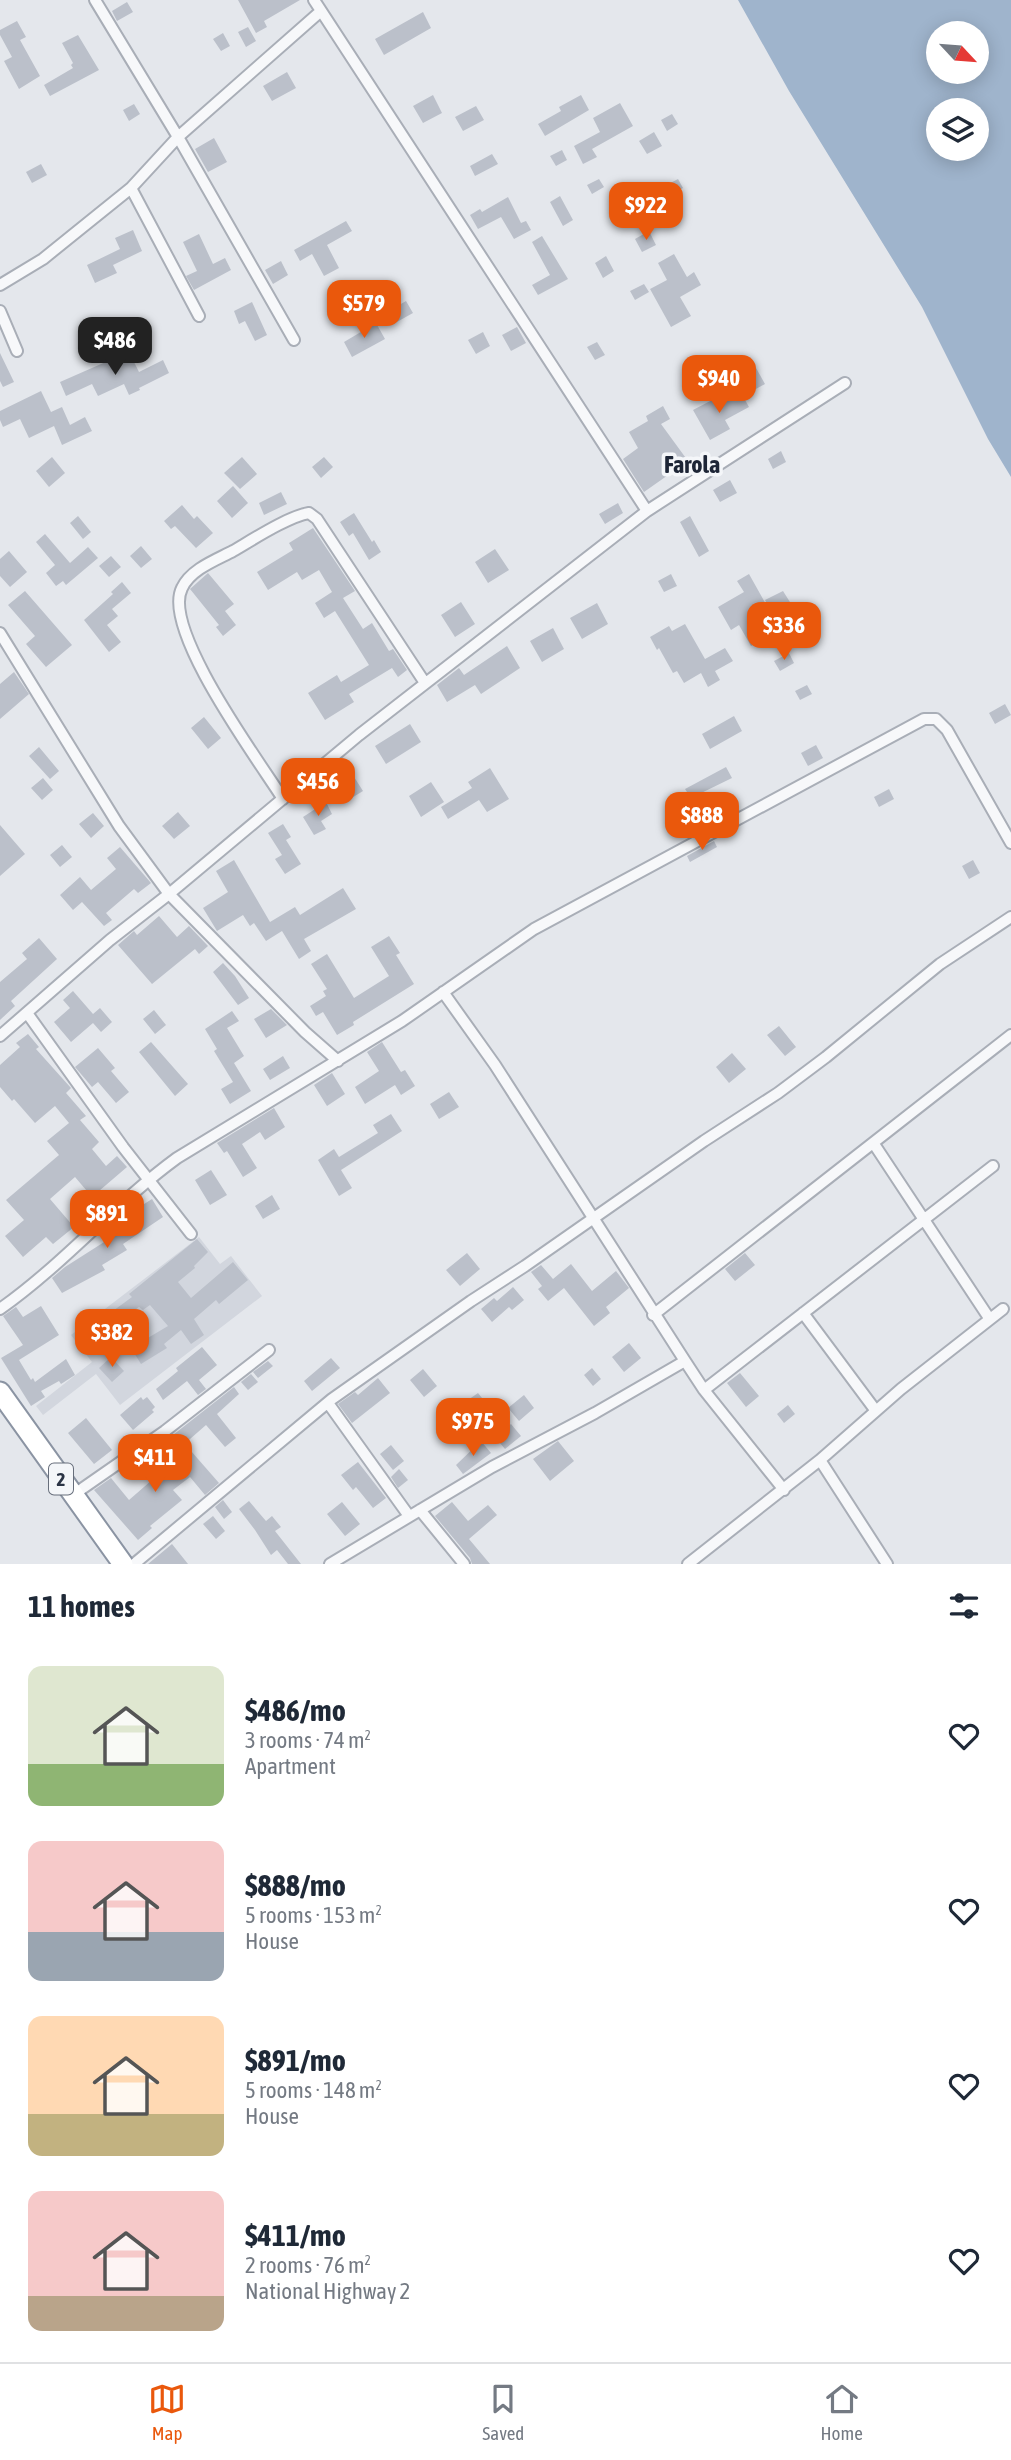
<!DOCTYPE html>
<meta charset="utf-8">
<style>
body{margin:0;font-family:"Asap Condensed",sans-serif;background:#f6f6f7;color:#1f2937;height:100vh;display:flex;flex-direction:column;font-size:26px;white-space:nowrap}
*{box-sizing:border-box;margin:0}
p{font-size:23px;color:#747a83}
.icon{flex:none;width:38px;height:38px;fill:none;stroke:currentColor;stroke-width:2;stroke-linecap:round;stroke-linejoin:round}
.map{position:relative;height:1564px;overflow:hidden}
.sheet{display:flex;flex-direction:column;background:#fff;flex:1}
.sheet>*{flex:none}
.needle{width:46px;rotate:116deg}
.tools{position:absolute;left:926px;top:21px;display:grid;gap:14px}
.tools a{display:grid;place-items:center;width:63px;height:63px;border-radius:50%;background:#fff;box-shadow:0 4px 18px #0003;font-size:35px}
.price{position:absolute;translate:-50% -60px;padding:0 16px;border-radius:14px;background:#ea580c;color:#fff;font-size:23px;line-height:46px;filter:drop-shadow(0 2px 4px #0008)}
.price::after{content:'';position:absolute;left:50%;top:42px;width:21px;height:16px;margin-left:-10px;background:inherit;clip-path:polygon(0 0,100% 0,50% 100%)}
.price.current{background:#222;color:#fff}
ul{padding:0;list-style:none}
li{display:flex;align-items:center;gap:21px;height:175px;padding:0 28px}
li span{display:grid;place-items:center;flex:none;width:196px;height:140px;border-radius:14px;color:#555}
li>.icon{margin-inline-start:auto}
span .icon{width:84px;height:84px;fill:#fffc;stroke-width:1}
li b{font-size:30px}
h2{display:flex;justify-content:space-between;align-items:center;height:84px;padding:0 28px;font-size:30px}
.tabs{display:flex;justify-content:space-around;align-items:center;height:98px;border-top:2px solid #e0e1e3;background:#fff;font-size:19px;color:#747a83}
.tabs a{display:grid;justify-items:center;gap:4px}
.tabs .current{color:#ea580c}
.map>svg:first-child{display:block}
</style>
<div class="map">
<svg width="1011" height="1564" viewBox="0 0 1011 1564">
<rect width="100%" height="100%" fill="#e4e7ec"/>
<path fill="#d2d6de" d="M199,1237L220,1264L231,1256L262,1296L120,1405L96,1374L43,1415L36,1406L92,1362L71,1335Z"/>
<path fill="#9fb4cc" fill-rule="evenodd" d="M738,0H1011V477L988,439L922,307L789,91ZM938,33H976V72H938ZM938,110H976V149H938Z"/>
<path fill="#bbc0ca" d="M238,0H300L264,21L267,27L256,33Z
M127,2L133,12L117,21L112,11Z
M423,12L431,28L384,55L375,39Z
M17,21L26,37L20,40L40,76L19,89L4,61L12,57L0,35V30Z
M248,27L256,41L246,47L238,32Z
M223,33L230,46L221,51L213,39Z
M78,35L99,70L50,96L44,85L73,68L71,65L73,63L62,43Z
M287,72L296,88L272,101L263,86Z
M433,95L442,113L423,123L413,106Z
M581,95L589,110L545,136L538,124L561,111L559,107Z
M620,103L633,126L592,149L597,157L583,164L574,146L600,132L593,118Z
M134,104L140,114L129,121L123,110Z
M476,106L484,120L463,131L455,117Z
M672,114L678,124L667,131L661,120Z
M654,132L662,146L647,154L639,141Z
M214,138L227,162L208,172L195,149Z
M562,150L567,160L556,166L550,156Z
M492,154L498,164L475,176L470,166Z
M41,164L47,175L32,183L26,172Z
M599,179L604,187L592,194L587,185Z
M678,179L683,188L669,196L663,187Z
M560,196L573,220L563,226L550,202Z
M508,197L521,223L526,221L531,230L514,239L501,217L478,229L470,215L480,209L482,212Z
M346,221L352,231L327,245L339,268L324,276L312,254L300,261L294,250Z
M133,230L142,251L113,265L117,273L95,283L87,265L120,249L115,238Z
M649,231L656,245L642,252L635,239Z
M199,234L213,264L225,258L231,270L194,290L186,276L197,271L183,242Z
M542,236L568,279L538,295L532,285L550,275L532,242Z
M674,254L687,277L694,272L701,285L680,297L691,316L671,327L650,289L667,280L658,263Z
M606,256L614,271L603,278L595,263Z
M281,261L288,275L273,284L265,270Z
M644,284L649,292L635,300L630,291Z
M406,301L413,313L395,323L389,311Z
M252,302L267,335L255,341L245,321L239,324L234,311Z
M376,323L385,339L352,357L344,342Z
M517,327L526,343L511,351L502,335Z
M483,332L490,346L476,354L468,340Z
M597,342L605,355L595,360L587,347Z
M0,353L14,382L3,387L0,381Z
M131,356L139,372L163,360L169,373L139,388L140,390L129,395L124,384L98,396L92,384L66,396L60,382L117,357L120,362Z
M751,359L765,384L745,395L731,370Z
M41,391L51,412L62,407L70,425L85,417L92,431L62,445L54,426L29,438L20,419L3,427L0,420V411Z
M741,393L749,407L725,420L730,429L710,440L693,410L714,399L718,406Z
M663,406L670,419L661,424L688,461L644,492L623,459L638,448L629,432L648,421L646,416Z
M781,451L786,462L773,469L768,459Z
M52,457L65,473L49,487L36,471Z
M242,457L257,474L240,489L224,473Z
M324,457L333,467L321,478L312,467Z
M730,480L737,493L720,502L713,490Z
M233,486L248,503L232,518L217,501Z
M281,492L287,504L264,515L259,503Z
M618,503L623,513L605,524L599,514Z
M182,505L194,519L197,516L213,533L196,548L175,526L171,529L164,521Z
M354,513L372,542L374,540L381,552L369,560L353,533L349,536L340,522Z
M78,516L91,532L83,539L70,523Z
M690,516L709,551L699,557L680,522Z
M313,528L355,591L343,598L363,629L372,623L389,651L393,649L407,670L398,677L392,668L349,694L354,702L325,720L308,693L337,675L341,682L369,665L335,611L324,618L315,603L332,592L319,570L302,580L297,572L268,590L257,572L293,550L289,543Z
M45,534L70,563L88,547L98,558L66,585L63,581L56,586L46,573L55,565L36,542Z
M141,546L152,559L141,568L130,556Z
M495,549L509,570L488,583L475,562Z
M9,551L27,572L10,587L0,576V559Z
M111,556L121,567L109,577L99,566Z
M208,573L234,604L225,611L236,625L223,636L216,627L219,625L190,589Z
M671,574L677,586L664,592L658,581Z
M749,574L768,608L749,619L761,641L751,646L739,625L731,630L718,607L744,592L737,581Z
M122,582L131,593L112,609L118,616L107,625L121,642L109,652L84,620L113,594L111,592Z
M25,591L72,645L46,667L26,644L35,636L8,605Z
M783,591L805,626L793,632L780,607L772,612L765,600Z
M461,602L475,624L455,637L441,615Z
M597,603L608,624L582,639L570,618Z
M685,624L705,659L725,648L733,661L715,671L720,680L708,687L701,673L684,683L677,671L673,673L659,648L657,650L650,637L669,626L672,631Z
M553,628L564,649L542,662L530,641Z
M507,646L520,668L481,694L475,685L447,702L437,685L459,668L464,675Z
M789,653L794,663L780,671L774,661Z
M14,672L29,694L0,719V684Z
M807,685L812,694L800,700L795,691Z
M1005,704L1011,715L995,724L989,713Z
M734,716L742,731L710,749L702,734Z
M204,717L221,738L208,749L191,728Z
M410,724L421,742L386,764L375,746Z
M816,745L823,758L808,766L801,753Z
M39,747L59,771L50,779L29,756Z
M726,767L732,778L691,798L685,789Z
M490,768L509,799L487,812L479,800L448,819L441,807L472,788L468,782Z
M349,769L363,791L350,799L343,788L327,799L316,781L325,773L330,781Z
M43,778L53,790L42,800L31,788Z
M431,782L444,802L421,817L409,796Z
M889,789L894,799L879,807L874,797Z
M326,802L332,814L321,821L326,829L314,835L303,817Z
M178,812L190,826L174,839L162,826Z
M93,813L104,826L91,838L79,824Z
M283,824L291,837L286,840L301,864L285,874L275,859L282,855L268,833Z
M0,825L25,854L0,876Z
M714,841L717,847L690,862L687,856Z
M62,845L72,857L60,867L50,855Z
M120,847L151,883L138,893L134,889L106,913L112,920L104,926L82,902L73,910L60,895L80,877L91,890L116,869L107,858Z
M234,860L270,922L295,907L300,915L343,888L356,909L304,939L311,951L299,959L282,931L266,941L254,923L250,926L243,915L217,931L203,908L228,892L216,871Z
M973,860L980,873L969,879L962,866Z
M159,916L177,937L189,926L208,946L199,954L195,949L152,984L118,945L134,931L137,935Z
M389,936L400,953L396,955L414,984L353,1022L354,1025L337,1035L323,1012L316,1016L310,1006L326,996L323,991L327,989L311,964L327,954L354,998L389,976L371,947Z
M39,938L57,959L11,1001L15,1006L0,1020V982L27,959L22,953Z
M223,963L235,976L249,998L238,1005L213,972Z
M73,991L93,1014L100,1008L112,1022L101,1032L93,1023L71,1042L54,1022L70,1008L63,1000Z
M271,1009L287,1025L266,1038L254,1019Z
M154,1010L166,1025L155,1034L143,1019Z
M232,1011L239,1021L227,1028L244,1056L234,1063L251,1091L230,1104L221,1089L233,1082L214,1051L217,1049L205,1029Z
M779,1026L796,1047L785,1056L767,1035Z
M28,1034L39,1047L36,1049L71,1088L66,1093L86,1116L80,1120L99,1142L92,1149L106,1166L117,1156L127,1167L92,1197L75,1177L50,1199L74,1227L53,1244L46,1237L23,1257L5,1236L24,1220L6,1200L59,1155L47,1141L69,1123L55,1106L35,1123L14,1099L12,1101L0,1087V1065L20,1047L16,1043Z
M151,1042L188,1084L175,1096L139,1052Z
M382,1042L401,1072L405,1070L415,1086L401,1095L395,1085L365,1104L355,1087L379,1071L367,1052Z
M98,1048L115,1068L111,1071L129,1092L116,1103L98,1082L92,1087L75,1067Z
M732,1053L746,1069L729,1083L716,1067Z
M283,1056L290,1068L270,1080L263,1069Z
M332,1073L345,1094L327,1106L314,1085Z
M449,1092L459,1107L439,1119L430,1104Z
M274,1108L285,1127L265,1140L260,1132L242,1144L257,1168L243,1177L227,1151L224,1153L217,1143Z
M391,1114L402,1131L341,1170L352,1188L339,1196L318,1160L334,1149L339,1157L378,1133L373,1125Z
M211,1170L227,1195L210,1205L195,1180Z
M272,1195L280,1209L263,1219L255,1206Z
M152,1199L163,1217L123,1244L127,1250L102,1265L105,1270L62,1293L52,1278L65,1267L123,1230L121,1227L137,1218L133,1211Z
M197,1239L208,1252L194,1266L195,1268L178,1282L191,1298L233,1262L248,1280L219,1304L216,1300L194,1319L204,1335L191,1344L181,1330L164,1344L167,1348L141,1364L131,1348L168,1326L150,1305L143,1310L139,1307L112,1327L115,1331L89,1350L79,1336L132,1297L129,1294Z
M467,1253L480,1269L460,1286L446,1270Z
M745,1253L755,1265L735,1281L725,1269Z
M571,1264L592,1291L616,1271L629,1288L606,1307L610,1313L594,1326L564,1288L548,1301L538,1289L542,1286L531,1272L541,1265L553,1279Z
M513,1287L524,1300L512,1310L509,1307L492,1322L481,1309L494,1298L497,1301Z
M41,1306L59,1335L19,1360L31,1380L33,1378L35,1382L66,1359L75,1375L61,1384L59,1381L41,1391L45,1397L31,1406L1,1358L23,1345L3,1316L16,1307L23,1317Z
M629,1343L641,1358L624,1372L612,1357Z
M202,1347L217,1365L199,1380L206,1389L198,1395L187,1381L163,1400L156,1389L178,1371L176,1368Z
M111,1357L124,1371L112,1382L99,1368Z
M331,1358L340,1368L312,1391L304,1381Z
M268,1361L273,1366L258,1378L253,1372Z
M592,1368L601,1379L593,1386L584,1375Z
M423,1369L437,1386L424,1397L410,1380Z
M740,1373L759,1396L746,1407L727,1383Z
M251,1374L258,1382L248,1390L241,1382Z
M378,1378L390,1393L352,1423L338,1404L355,1392L358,1395Z
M234,1387L239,1394L217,1414L236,1438L225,1447L206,1425L182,1446L173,1435Z
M478,1393L486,1403L473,1413L465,1402Z
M524,1395L534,1408L519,1421L508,1408Z
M141,1397L143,1400L147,1397L155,1407L152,1410L154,1412L133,1430L120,1415Z
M788,1405L795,1414L784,1423L777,1414Z
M86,1418L112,1450L94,1464L68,1433Z
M511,1424L521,1436L505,1449L495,1437Z
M481,1441L491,1453L463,1474L456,1465Z
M558,1441L574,1461L550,1481L533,1459Z
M391,1445L404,1461L393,1470L380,1454Z
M191,1451L219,1483L205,1495L190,1477L173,1490L182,1500L150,1526L152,1528L138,1540L94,1490L111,1478L129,1500L152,1480L143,1469L153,1461L164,1474Z
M358,1462L386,1498L373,1508L356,1487L353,1490L341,1475Z
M399,1469L408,1480L398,1488L391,1477Z
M223,1500L232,1512L224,1519L215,1507Z
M249,1501L266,1521L272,1516L281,1527L275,1531L301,1564H288L277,1550L271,1555L255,1530L239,1509Z
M342,1502L360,1524L345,1536L327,1514Z
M452,1502L468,1521L488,1505L497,1515L469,1539L490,1564H472L470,1558L435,1516Z
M213,1516L225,1531L216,1539L203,1524Z
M172,1544L188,1564H148Z"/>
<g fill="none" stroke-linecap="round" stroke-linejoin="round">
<g stroke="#a9aeb7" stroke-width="14">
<path id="street" d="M95,0L178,137L294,340
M314,0L647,511
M131,188L178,137L321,11
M0,285L43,259L131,188L199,316
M0,311L17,351
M0,633L119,826L169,894L305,1032L338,1061
M283,799C259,761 161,629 182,588C191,569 216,560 233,551C252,540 289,516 309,513L317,519L425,683
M443,992L495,1065L685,1361L704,1390L784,1490
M27,1013L123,1147L191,1234
M0,1036L110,940L169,894L359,735L647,511L845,383
M874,1144L989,1318
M0,1309C64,1264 114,1204 177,1158L402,1021L534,929L924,719H936L947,730L1011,843
M803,1313L876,1411
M653,1315L1011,1035
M704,1390L993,1166
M328,1403L409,1516
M820,1460L901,1389L1003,1309
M73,1495L165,1431L269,1350
M420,1510L464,1564
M134,1564L332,1399L471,1301L525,1266L704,1141L778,1093L826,1057L940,964L1011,917
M330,1564L492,1467L595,1413L685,1361
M688,1564L820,1460L887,1564"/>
</g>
<g stroke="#8b94a3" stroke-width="23">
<path id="highway" d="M0,1392L123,1564"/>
</g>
<use href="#street" stroke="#f7f8fa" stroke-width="10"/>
<use href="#highway" stroke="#fff" stroke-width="19"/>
</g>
<g text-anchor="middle" stroke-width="7" stroke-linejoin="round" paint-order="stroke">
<rect fill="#f4f6f9" stroke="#676e7b" stroke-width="2" x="49" y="1463.5" width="24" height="31" rx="5"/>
<g font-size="19" font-weight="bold" fill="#2b3445">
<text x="61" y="1486">2</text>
</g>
<g font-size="24" font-weight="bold" fill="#1d2536" stroke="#f4f6f9">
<text x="692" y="473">Farola</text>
</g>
</g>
</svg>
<div class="tools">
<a><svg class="needle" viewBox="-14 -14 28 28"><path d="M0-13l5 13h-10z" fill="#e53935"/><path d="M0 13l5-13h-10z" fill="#747a83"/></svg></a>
<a><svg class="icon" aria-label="layers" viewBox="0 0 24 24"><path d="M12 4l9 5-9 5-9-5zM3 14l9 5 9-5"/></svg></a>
</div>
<b class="price" style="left:646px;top:242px">$922</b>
<b class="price" style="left:364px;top:340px">$579</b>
<b class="price current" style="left:115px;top:377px">$486</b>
<b class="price" style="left:719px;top:415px">$940</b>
<b class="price" style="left:784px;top:662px">$336</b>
<b class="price" style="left:318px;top:818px">$456</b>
<b class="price" style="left:702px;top:852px">$888</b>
<b class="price" style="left:107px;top:1250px">$891</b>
<b class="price" style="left:112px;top:1369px">$382</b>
<b class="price" style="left:473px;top:1458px">$975</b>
<b class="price" style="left:155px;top:1494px">$411</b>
</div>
<section class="sheet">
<h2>11 homes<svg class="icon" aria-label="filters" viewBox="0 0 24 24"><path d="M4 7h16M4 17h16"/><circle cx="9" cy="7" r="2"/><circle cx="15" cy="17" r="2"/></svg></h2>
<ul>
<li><span style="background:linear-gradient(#dfe7d0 70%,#8fb573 0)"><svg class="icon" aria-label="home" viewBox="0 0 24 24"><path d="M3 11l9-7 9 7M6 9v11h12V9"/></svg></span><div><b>$486/mo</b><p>3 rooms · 74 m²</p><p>Apartment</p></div><svg class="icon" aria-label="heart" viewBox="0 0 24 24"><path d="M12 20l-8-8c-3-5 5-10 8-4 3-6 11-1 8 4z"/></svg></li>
<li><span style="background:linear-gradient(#f6c9c9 65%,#9aa5b1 0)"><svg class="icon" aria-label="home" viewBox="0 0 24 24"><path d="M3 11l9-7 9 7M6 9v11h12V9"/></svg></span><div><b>$888/mo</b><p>5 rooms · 153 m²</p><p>House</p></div><svg class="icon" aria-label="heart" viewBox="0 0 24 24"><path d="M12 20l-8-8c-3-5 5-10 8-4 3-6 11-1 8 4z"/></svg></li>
<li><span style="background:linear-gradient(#ffd9b3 70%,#c2b280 0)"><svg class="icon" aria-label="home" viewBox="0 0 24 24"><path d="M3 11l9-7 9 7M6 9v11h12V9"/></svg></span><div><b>$891/mo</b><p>5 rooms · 148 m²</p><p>House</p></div><svg class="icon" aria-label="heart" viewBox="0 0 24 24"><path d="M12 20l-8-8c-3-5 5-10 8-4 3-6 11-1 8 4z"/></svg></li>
<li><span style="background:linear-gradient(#f6c9c9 75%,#b9a48a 0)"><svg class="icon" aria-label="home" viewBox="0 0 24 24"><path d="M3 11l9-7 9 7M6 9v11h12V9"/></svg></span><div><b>$411/mo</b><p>2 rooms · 76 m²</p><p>National Highway 2</p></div><svg class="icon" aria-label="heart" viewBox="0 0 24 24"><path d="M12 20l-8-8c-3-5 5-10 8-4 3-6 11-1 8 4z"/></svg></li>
</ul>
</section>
<nav class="tabs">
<a class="current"><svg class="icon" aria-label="map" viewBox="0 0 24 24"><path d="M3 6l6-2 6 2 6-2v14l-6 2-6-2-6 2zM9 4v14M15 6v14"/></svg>Map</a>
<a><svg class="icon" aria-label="saved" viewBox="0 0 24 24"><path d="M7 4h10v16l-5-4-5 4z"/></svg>Saved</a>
<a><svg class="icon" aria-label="home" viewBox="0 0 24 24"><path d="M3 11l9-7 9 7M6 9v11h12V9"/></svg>Home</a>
</nav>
